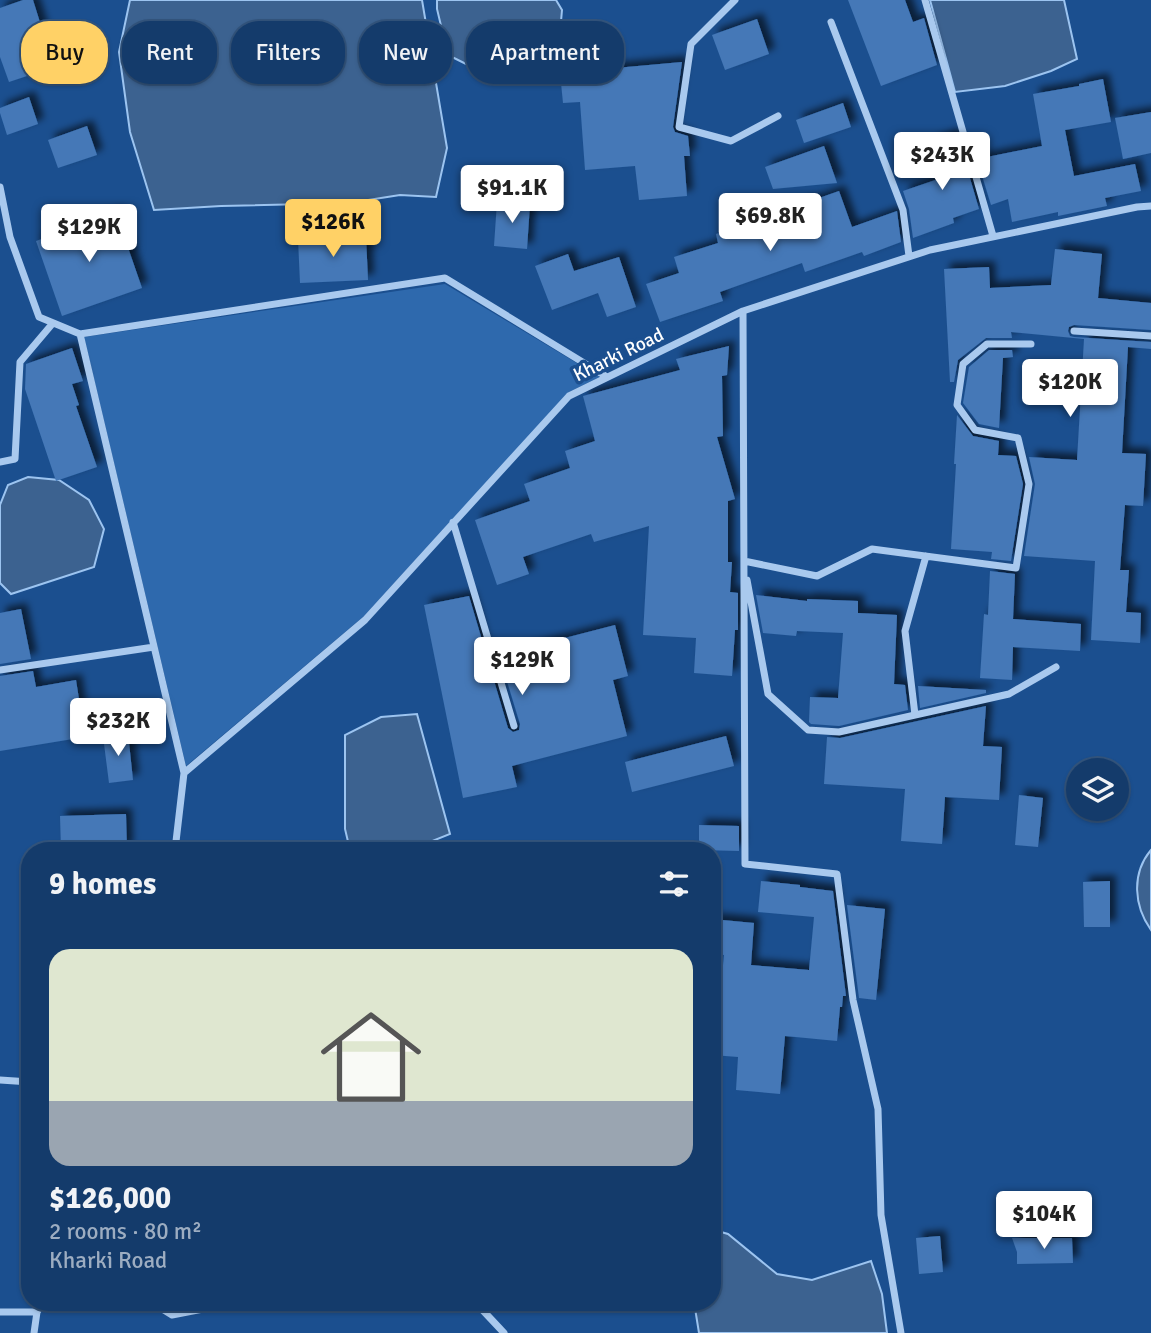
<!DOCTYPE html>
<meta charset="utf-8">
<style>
body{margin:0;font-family:Signika,sans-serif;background:#1d4271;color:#f1f3f6;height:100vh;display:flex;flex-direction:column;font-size:26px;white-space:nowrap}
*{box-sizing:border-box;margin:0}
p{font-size:23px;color:#9dadc1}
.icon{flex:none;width:38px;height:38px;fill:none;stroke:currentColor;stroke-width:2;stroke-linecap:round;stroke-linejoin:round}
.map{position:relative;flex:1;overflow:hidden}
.side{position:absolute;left:21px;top:842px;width:700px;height:469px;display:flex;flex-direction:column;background:#143b6b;border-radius:28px;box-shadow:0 2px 5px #0004,0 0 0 2px #33557e}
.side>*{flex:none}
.hud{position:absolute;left:21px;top:21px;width:700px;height:63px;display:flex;gap:14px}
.buttons{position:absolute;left:1066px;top:758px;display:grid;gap:14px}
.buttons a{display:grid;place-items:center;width:63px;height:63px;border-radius:50%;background:#143b6b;box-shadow:0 2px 5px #0004,0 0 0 2px #33557e;font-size:35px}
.price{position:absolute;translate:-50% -60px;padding:0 16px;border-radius:7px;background:#fff;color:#222;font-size:23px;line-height:46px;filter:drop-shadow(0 2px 4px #0008)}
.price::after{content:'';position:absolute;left:50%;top:42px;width:21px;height:16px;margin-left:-10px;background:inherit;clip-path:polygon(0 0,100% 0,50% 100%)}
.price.active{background:#ffd166;color:#111}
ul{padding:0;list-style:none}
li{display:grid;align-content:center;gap:14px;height:371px;padding:0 28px}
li+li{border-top:2px solid #33557e}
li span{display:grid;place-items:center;height:217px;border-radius:21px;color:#555}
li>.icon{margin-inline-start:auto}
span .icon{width:126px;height:126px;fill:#fffc;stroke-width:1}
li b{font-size:30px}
h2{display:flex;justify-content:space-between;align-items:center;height:84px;padding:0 28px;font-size:30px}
.chip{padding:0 24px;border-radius:28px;background:#143b6b;box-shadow:0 2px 5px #0004,0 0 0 2px #33557e;font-size:24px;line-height:63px}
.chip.active{background:#ffd166;color:#111}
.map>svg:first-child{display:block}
</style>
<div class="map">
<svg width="1151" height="1333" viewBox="0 0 1151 1333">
<defs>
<filter id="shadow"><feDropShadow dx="6" dy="-6" stdDeviation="3.5" flood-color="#0009"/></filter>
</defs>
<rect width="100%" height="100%" fill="#1b4f8f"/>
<path fill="#2e69ad" d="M445,284L600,377L569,392L364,616L186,766L84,337Z"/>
<path fill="#3c6290" stroke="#9cc4f0" stroke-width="2" d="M130,0H422L447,148L436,197L400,195L349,203L221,206L154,210L130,132L119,52Z
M437,0H556L562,10L558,55L518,74L474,68L448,55L437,9Z
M930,0H1064L1077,59L1051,71L1005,86L955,92Z
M28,477L59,480L89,500L104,529L94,567L11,594L0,583V505L8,485Z
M417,714L450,834L410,850H350L345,829V735L381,717Z
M1151,850V930C1134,906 1131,874 1151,850Z
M714,1230L728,1234L777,1274L812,1280L871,1261L882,1294L887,1333H699L694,1302H712V1233Z"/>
<path fill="#4478b7" filter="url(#shadow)" d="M23,0H33L54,67L9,82L0,57V8Z
M848,0H905L913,22L924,18L937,65L881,86Z
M757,19L769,54L725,70L712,35Z
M682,62L673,127L675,132L688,136L690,156H684L687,196L639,200L635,166L585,170L580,102L563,103L560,73Z
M1103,79L1111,122L1065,130L1074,176L1135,164L1141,191L1105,198L1107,206L1058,216V212L1012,222L1008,199L991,205L977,159L1042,146L1033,94L1079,86V84Z
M29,97L38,124L7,135L0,113V108Z
M843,103L851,127L804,143L796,120Z
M1151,112V153L1123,159L1115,118Z
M87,126L97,155L58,168L48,140Z
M954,134L963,162L965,161L979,209L953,218L954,223L913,238L909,209L903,191L944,177L931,142Z
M824,146L837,183L773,189L765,167Z
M839,191L852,227L897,211L901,242L864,256L862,252L805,272L802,263L720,292L723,301L660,322L646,284L679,273L674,257L718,243L716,234Z
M497,202L530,204L527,249L494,246Z
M116,213L142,288L62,316L36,241Z
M366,236L368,280L300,283L298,239Z
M1055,249L1102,254L1098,298L1151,303V330L1074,325L1069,327L1068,331L1070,336L1074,337L1151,342V349L1128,347L1122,453L1146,454L1143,506L1125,505L1120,570H1129L1126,612L1141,613L1140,643L1091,640L1095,561L1024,556L1035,484L1029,457L1077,460L1084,339L1011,332L1012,338H986L958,360L954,382H950L944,269L989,267L990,288L1051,285Z
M568,254L574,271L619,257L636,307L607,317L598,293L552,310L535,266Z
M729,346L727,375L722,376L723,436L717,437L735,499L728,501V562H732L730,592L738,593V630H735L732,676L694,673L696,638L643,635L649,526L594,542L591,534L523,557L529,574L497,585L475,520L530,501L524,484L570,468L565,451L595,441L583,396L680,370L676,359Z
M72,348L83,381L72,384L79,405L76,406L97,467L56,481L25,389L26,364Z
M989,350H1012L1013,357L1003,358L999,428L979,424L963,403L969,367Z
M957,415L973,436L999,441L998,455L1016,456L1023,484L1011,561L991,559L992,552L951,549L956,464H954Z
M990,571L1015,574L1013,619L1081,624L1080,651L1013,647L1012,680L980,678L984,614L988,615Z
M756,595L807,601V599L858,601V613L897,615L894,684L905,685L908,710L839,726L811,724L809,722L810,697L838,698L843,633L797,631L796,636L763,633Z
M469,596L508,728L513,732L519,730L520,724L499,655L615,625L628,676L613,680L627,736L512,766L517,787L463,798L424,605Z
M21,609L31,659L0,664V613Z
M33,671L36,687L76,680L85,737L0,751V676Z
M918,686L986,690V693L920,708Z
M986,706L983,746L1002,747L999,800L945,797L942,844L901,841L905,789L824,784L827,737L840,738Z
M128,733L133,780L109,783L103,736Z
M726,736L734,766L632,792L625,762Z
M1019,795L1043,798L1038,847L1015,845Z
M126,814L127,850H61L60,816Z
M699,825L739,826V851L699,850Z
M761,881L800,885V887L833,891L846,996H843L842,1007H840L837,1041L785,1036L780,1094L736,1090L738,1057L712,1055V1014L718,1015L724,955L712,954V919L754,923L751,965L809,970L814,917L758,912Z
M1110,881V927H1084L1083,882Z
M847,905L885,909L876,1000L859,998Z
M940,1236L943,1272L919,1274L916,1238Z
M1012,1238H1072L1073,1263L1017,1264V1252Z"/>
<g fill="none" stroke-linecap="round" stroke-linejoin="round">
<path stroke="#a9c9ee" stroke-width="7" d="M735,0L691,44L679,127L731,141L778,116
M925,0L993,236
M831,22L903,210L909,256
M0,187L10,237L39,317L80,334
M743,311L745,864L837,874L853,1000L878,1109L881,1215L901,1333
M1074,331L1151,336
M0,462L15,459L20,362L53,323
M453,522L514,726
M744,565V561L817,576L872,549L1016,568L1029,484L1018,438L975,430L957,405L963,364L987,344H1031
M747,580L768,694L808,730L839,732L1009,694L1056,667
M0,670L154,647
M915,715L905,631L926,556
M184,773L80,334L445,278L607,377
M175,850L184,773L365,620L569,396L743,311L930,250L1137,207L1151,206
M0,1080L30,1082
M151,1302L172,1315L239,1302
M475,1302L504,1333
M0,1312H37
M34,1333L37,1312L44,1302"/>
</g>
<g text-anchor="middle" stroke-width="7" stroke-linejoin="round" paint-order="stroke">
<g font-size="19" fill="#fff" stroke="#1b4f8f">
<text transform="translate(618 354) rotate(-26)" y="7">Kharki Road</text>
</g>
</g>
</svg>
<div class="buttons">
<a><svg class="icon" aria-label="layers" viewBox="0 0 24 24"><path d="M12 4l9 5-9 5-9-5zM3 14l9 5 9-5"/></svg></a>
</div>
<b class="price" style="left:942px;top:192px">$243K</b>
<b class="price" style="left:512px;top:225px">$91.1K</b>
<b class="price" style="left:770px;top:253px">$69.8K</b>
<b class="price active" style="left:333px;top:259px">$126K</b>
<b class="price" style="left:89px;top:264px">$129K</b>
<b class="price" style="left:1070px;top:419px">$120K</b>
<b class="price" style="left:522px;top:697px">$129K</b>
<b class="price" style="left:118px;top:758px">$232K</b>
<b class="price" style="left:1044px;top:1251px">$104K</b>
<div class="hud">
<a class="chip active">Buy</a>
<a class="chip">Rent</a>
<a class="chip">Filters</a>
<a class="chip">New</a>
<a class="chip">Apartment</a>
</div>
<section class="side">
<h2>9 homes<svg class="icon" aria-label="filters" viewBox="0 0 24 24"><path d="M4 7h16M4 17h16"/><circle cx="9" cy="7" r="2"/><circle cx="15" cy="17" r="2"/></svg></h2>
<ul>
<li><span style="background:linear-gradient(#dfe7d0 70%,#9aa5b1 0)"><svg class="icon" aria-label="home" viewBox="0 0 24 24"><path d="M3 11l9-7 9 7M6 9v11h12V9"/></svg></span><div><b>$126,000</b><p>2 rooms · 80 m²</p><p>Kharki Road</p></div></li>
</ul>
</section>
</div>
